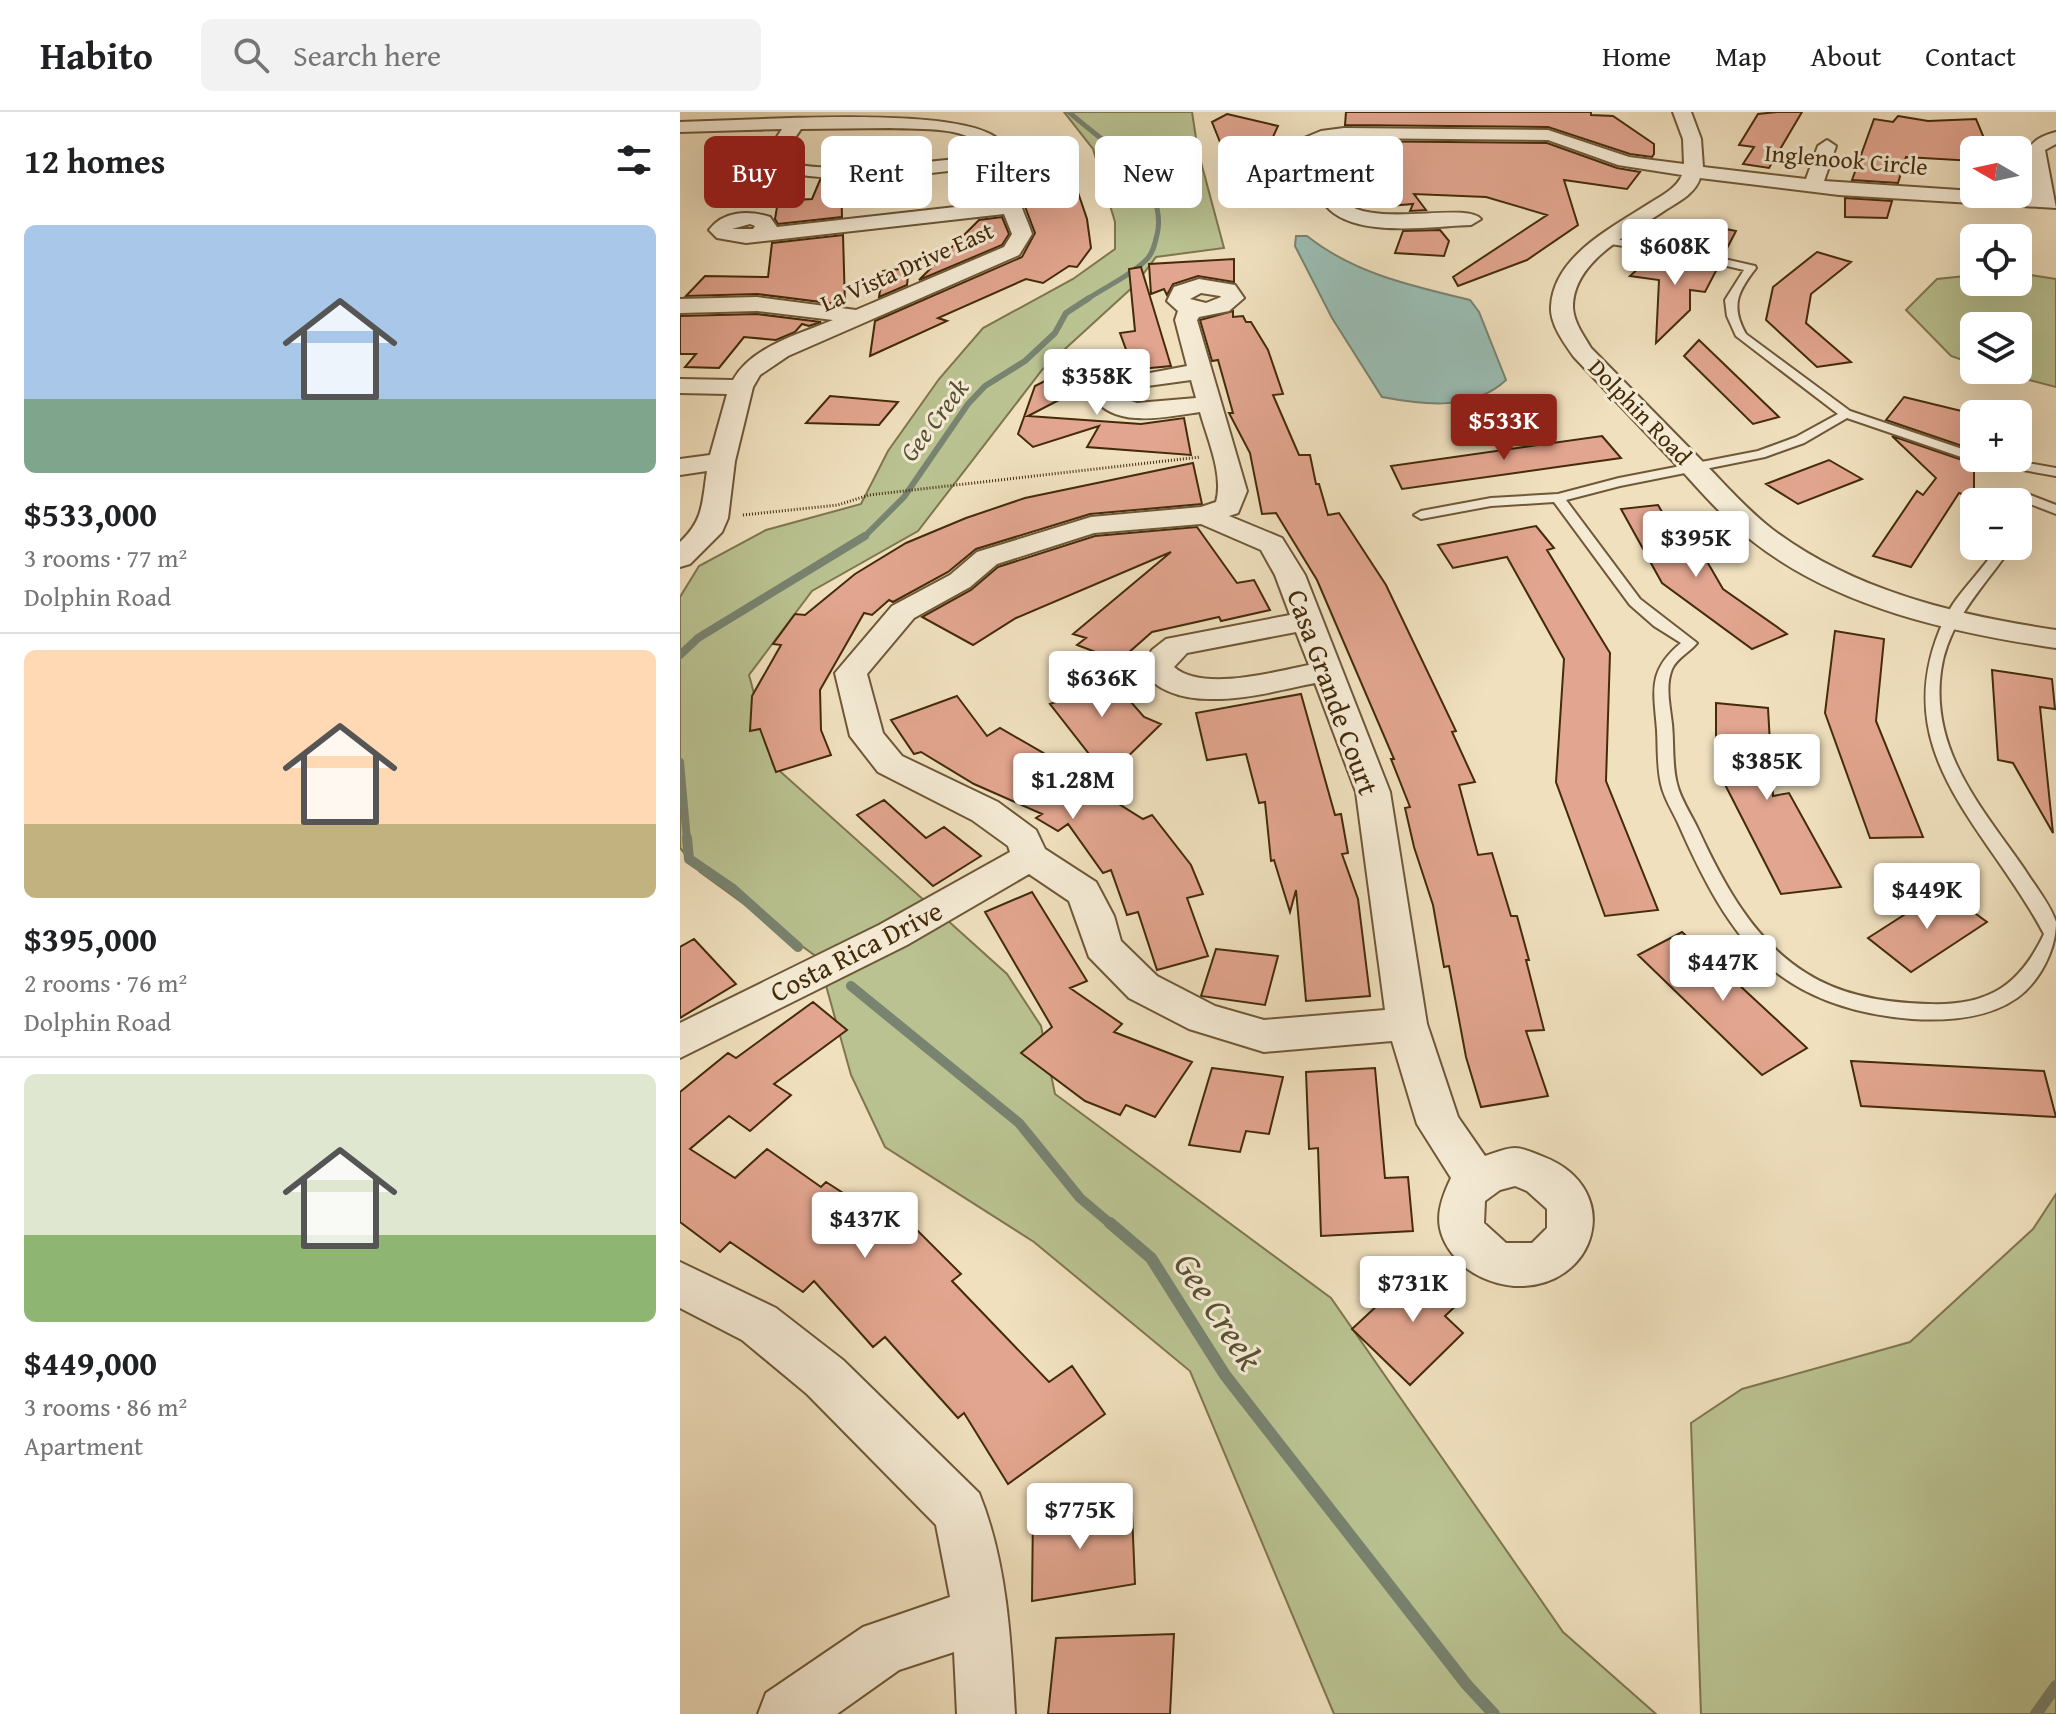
<!DOCTYPE html>
<meta charset="utf-8">
<style>
body{margin:0;font-family:"Gentium Book Plus",serif;background:#f2f2f2;color:#202124;height:100vh;display:flex;flex-direction:column;font-size:30px;white-space:nowrap}
*{box-sizing:border-box;margin:0}
p{font-size:26px;color:#757577}
.icon{flex:none;width:44px;height:44px;fill:none;stroke:currentColor;stroke-width:2;stroke-linecap:round;stroke-linejoin:round}
.map{position:relative;flex:1;overflow:hidden}
.panel{display:flex;flex-direction:column;background:#fff;width:680px}
.panel>*{flex:none}
.hud{position:absolute;left:24px;top:24px;width:760px;height:72px;display:flex;gap:16px}
.needle{width:52px;rotate:279deg}
.tools{position:absolute;left:1280px;top:24px;display:grid;gap:16px}
.tools a{display:grid;place-items:center;width:72px;height:72px;border-radius:12px;background:#fff;box-shadow:0 8px 32px #0002;font-size:40px}
.price{position:absolute;translate:-50% -68px;padding:0 18px;border-radius:8px;background:#fff;color:#222;font-size:26px;line-height:52px;filter:drop-shadow(0 2px 4px #0008)}
.price::after{content:'';position:absolute;left:50%;top:48px;width:24px;height:18px;margin-left:-12px;background:inherit;clip-path:polygon(0 0,100% 0,50% 100%)}
.price.current{background:#8f2418;color:#fff}
ul{padding:0;list-style:none}
li{display:grid;align-content:center;gap:16px;height:424px;padding:0 24px}
li+li{border-top:2px solid #e0e0e0}
li span{display:grid;place-items:center;height:248px;border-radius:12px;color:#555}
li>.icon{margin-inline-start:auto}
span .icon{width:144px;height:144px;fill:#fffc;stroke-width:1}
li b{font-size:34px}
h2{display:flex;justify-content:space-between;align-items:center;height:96px;padding:0 24px;font-size:34px}
.chip{padding:0 28px;border-radius:12px;background:#fff;box-shadow:0 8px 32px #0002;font-size:28px;line-height:72px}
.chip.current{background:#8f2418;color:#fff}
header{display:flex;align-items:center;gap:48px;box-sizing:border-box;height:112px;padding:0 40px;background:#fff;border-bottom:2px solid #e0e0e0}
header strong{font-size:38px}
nav{display:flex;gap:44px;margin-inline-start:auto;font-size:28px}
.search{width:560px;height:72px;background:#f2f2f2;display:flex;align-items:center;gap:20px;box-sizing:border-box;padding:0 28px;border-radius:12px;color:#757577;font-size:30px}
main{display:flex;flex:1;min-height:0}
.map>svg:first-child{display:block}
</style>
<header>
<strong>Habito</strong>
<div class="search"><svg class="icon" aria-label="search" viewBox="0 0 24 24"><circle cx="10" cy="10" r="6"/><path d="M15 15l6 6"/></svg>Search here</div>
<nav><a>Home</a><a>Map</a><a>About</a><a>Contact</a></nav>
</header>
<main>
<section class="panel">
<h2>12 homes<svg class="icon" aria-label="filters" viewBox="0 0 24 24"><path d="M4 7h16M4 17h16"/><circle cx="9" cy="7" r="2"/><circle cx="15" cy="17" r="2"/></svg></h2>
<ul>
<li><span style="background:linear-gradient(#a9c7e8 70%,#7fa58c 0)"><svg class="icon" aria-label="home" viewBox="0 0 24 24"><path d="M3 11l9-7 9 7M6 9v11h12V9"/></svg></span><div><b>$533,000</b><p>3 rooms · 77 m²</p><p>Dolphin Road</p></div></li>
<li><span style="background:linear-gradient(#ffd9b3 70%,#c2b280 0)"><svg class="icon" aria-label="home" viewBox="0 0 24 24"><path d="M3 11l9-7 9 7M6 9v11h12V9"/></svg></span><div><b>$395,000</b><p>2 rooms · 76 m²</p><p>Dolphin Road</p></div></li>
<li><span style="background:linear-gradient(#dfe7d0 65%,#8fb573 0)"><svg class="icon" aria-label="home" viewBox="0 0 24 24"><path d="M3 11l9-7 9 7M6 9v11h12V9"/></svg></span><div><b>$449,000</b><p>3 rooms · 86 m²</p><p>Apartment</p></div></li>
</ul>
</section>
<div class="map">
<svg width="1376" height="1602" viewBox="0 0 1376 1602">
<rect width="100%" height="100%" fill="#f0e0be"/>
<filter id="stains"><feTurbulence type="fractalNoise" baseFrequency=".0025" numOctaves="4"/><feColorMatrix values="0 0 0 0 .2 0 0 0 0 .09 0 0 0 0 .02 0 0 0 .5 -.17"/></filter>
<radialGradient id="worn" r=".72"><stop offset=".6" stop-color="#630" stop-opacity="0"/><stop offset="1" stop-color="#630" stop-opacity=".3"/></radialGradient>
<path fill="#bac291" stroke="#7f764e" stroke-width="2" d="M384,0H512L518,39L544,136L476,145L455,173L362,258L238,419L132,479L69,563L93,653L246,790L137,845L20,760L0,736V485L19,454L86,418L181,392L208,339L259,267L303,216L393,167L435,137V110L413,37Z
M1338,161L1376,167V275L1310,258H1338V214H1294V252L1271,244L1226,198L1257,167L1294,163V170H1338Z
M266,807L327,862L361,914L375,982L651,1186L883,1520L976,1602H654L510,1259L354,1130L205,1035L171,963L145,870Z
M1376,1082V1602H1021L1011,1311L1062,1277L1230,1230L1353,1117Z"/>
<path fill="#9abdb4" stroke="#788370" stroke-width="2" d="M616,124H627C675,162 732,174 790,188L799,200L826,268C793,299 744,293 702,285L652,206L615,134Z"/>
<g fill="none" stroke-linecap="round" stroke-linejoin="round">
<path stroke="#788370" stroke-width="5" d="M389,0C422,31 485,63 478,118C476,127 474,140 467,147C452,163 425,175 406,188"/>
<path stroke="#788370" stroke-width="6" d="M183,426L224,385L288,292L305,274L345,249L375,221L386,201L409,186"/>
<path stroke="#788370" stroke-width="8" d="M0,543L18,526L185,424
M0,650L7,728"/>
<path stroke="#788370" stroke-width="10" d="M7,726L9,747L53,777L118,835
M171,874L339,1011L400,1086L432,1113"/>
<path stroke="#788370" stroke-width="12" d="M430,1111L471,1146L545,1263L787,1573L814,1602
M1356,1602L1376,1574"/>
</g>
<path fill="#e2a58f" stroke="#442b0a" stroke-width="2" d="M666,0H911V3L933,4L974,32V42L972,45L950,42L868,15L665,13Z
M1097,0H1122L1089,56L1063,52L1074,35L1059,33L1078,2Z
M547,2L598,14L587,38L606,79L570,83L561,64L554,65L532,10Z
M1218,4L1248,9L1296,7L1309,38H1294V49L1226,45L1218,71L1172,68L1194,7L1213,10Z
M663,29L867,31L937,56L960,60L947,77L884,68L898,113L847,148L778,174L773,165L867,103L806,85L734,82L746,98L730,99L733,92L710,94L703,85L690,86L662,45Z
M387,48L407,107L411,136L397,155L389,154L363,171L346,167L258,206L267,209L190,244L195,209L342,145L355,121L344,92L335,52Z
M311,57L316,87L284,91L274,61Z
M140,68L161,69L162,105L98,112L95,107L98,89L132,87Z
M1165,86L1212,89L1207,106L1165,105Z
M322,105L329,122L322,133L239,168L299,108Z
M1010,110L1056,119L1043,144L986,132Z
M760,118L769,129L764,144L715,141L723,119Z
M163,123L165,193L77,182L6,184L25,164L88,165L92,131Z
M1137,140L1171,150L1131,182L1126,211L1171,250L1137,255L1086,208L1093,175Z
M974,142L1038,155L1025,180L1010,178V198L976,231L979,168L950,164Z
M554,147V170L518,164L493,172L487,183L484,177L471,182L469,152Z
M461,155L491,254L460,257L458,247L451,251L440,221L455,219L449,157Z
M229,156L227,173L199,185L203,159Z
M553,199V205L563,204L566,210H571L588,238L603,282L593,283L619,343H630L636,372H639L648,403L659,401L706,473L776,619L772,620L795,670L779,673L798,743L812,741L831,804H837L849,848H846L864,918L846,919L868,984L801,995L786,945L769,854L764,855L753,793L734,735L725,696L730,695L711,647H714L637,468L596,401L582,402L570,341L549,301H553L538,248L532,249L520,208Z
M77,202L141,210L129,214L122,212L115,220L96,228L64,225L39,256L5,255L16,242H0V204Z
M1019,228L1099,305L1073,312L1004,244Z
M422,240L433,260L348,304L461,312L504,306L511,343L407,335L419,314L353,335L338,322L355,274Z
M150,284L218,290L199,313L126,311Z
M1224,285L1294,302V338L1206,308Z
M922,324L941,346L722,377L711,354Z
M1212,324L1294,352V386L1279,381L1231,455L1193,444L1237,379L1243,383L1256,366Z
M1149,348L1182,367L1118,392L1086,372Z
M513,351L522,392L410,402L296,437L268,460L213,490L209,488L192,503L184,501L140,578L141,618L151,643L96,660L80,617L70,619L72,584L101,533L93,532L115,502L125,503L175,462L226,431L286,406L345,386Z
M978,393L1010,448L1025,446L1043,477L1107,522L1072,537L982,471L941,397Z
M856,414L874,436L867,438L930,541L926,669L978,798L925,804L876,670L884,547L827,445L773,456L758,433Z
M517,415L557,471L574,468L590,498L541,509L539,505L472,520L439,549L397,533L406,526L393,522L491,440L336,506L293,533L242,505L291,478L318,455L415,424Z
M1155,519L1204,527L1196,609L1243,725L1190,726L1145,601Z
M423,558L464,605L481,612L427,665L370,592L379,589L371,578Z
M1312,558L1372,567L1375,597L1360,595L1373,721L1333,651L1318,648Z
M621,582L655,703L661,702L668,741L662,742L678,787L690,884L626,889L616,778L610,800L594,748L591,749L585,690L579,691L566,642L527,648L516,601Z
M277,584L307,624L320,616L419,673L415,677L463,707L472,703L511,753L523,782L507,786L528,844L477,858L458,800L447,803L431,758L423,761L388,712L378,719L356,706L362,702L294,672L241,640L234,642L211,608Z
M1036,591L1088,596L1093,684L1109,681L1161,775L1101,782L1036,655Z
M204,688L246,726L264,715L301,744L253,774L177,703Z
M1263,778L1307,810L1231,860L1188,826Z
M352,780L407,869L390,876L442,912L434,920L512,950L475,1005L446,993L440,1003L405,989L341,941L372,915L305,800Z
M1002,820L1127,936L1082,963L958,843Z
M14,827L56,872L0,906V835Z
M536,837L598,844L585,893L521,884Z
M133,890L167,918L94,972L111,983L70,1019L49,1004L10,1037L55,1066L87,1037L141,1075L146,1070L230,1124L237,1118L281,1162L272,1169L369,1270L392,1254L425,1302L328,1372L284,1301L278,1306L205,1225L193,1235L134,1169L123,1180L50,1130L40,1140L0,1110V980L48,941L56,946Z
M1171,949L1364,959L1376,1005L1181,994Z
M532,956L603,965L589,1022L566,1019L560,1040L509,1033Z
M695,956L705,1066L728,1065L733,1119L641,1124L638,1036L629,1037L626,960Z
M744,1150L784,1186L765,1204L783,1221L730,1273L672,1217Z
M413,1387V1407L452,1401L455,1472L352,1489L353,1397Z
M494,1522L490,1602H368L376,1526Z"/>
<g fill="none" stroke-linecap="round" stroke-linejoin="round">
<g stroke="#6f5837" stroke-width="4">
<path id="lane" d="M927,126L996,136L1075,154L1076,156C1058,179 1050,194 1066,222L1170,299L1294,341V346H1318L1376,356V364L1293,349L1167,306L1124,331L1085,345L940,374L886,388L960,487L1017,531C1010,540 997,546 992,557C985,574 990,594 992,612C994,632 992,653 997,672C1001,688 1011,702 1018,717C1043,771 1073,828 1126,861C1162,884 1206,891 1248,892C1307,894 1339,875 1364,822C1307,714 1203,640 1264,508C1275,484 1296,465 1311,444L1313,434H1327L1325,444C1299,480 1267,513 1261,559C1250,639 1302,696 1345,758C1355,774 1370,792 1376,810C1376,839 1359,870 1337,886C1307,907 1267,909 1232,907C1182,903 1131,889 1092,857C1048,819 1021,763 998,711C992,698 984,686 981,672C977,655 978,636 977,618C974,579 967,559 1001,531L974,514L950,493L874,390L811,394L741,407L734,403L741,399L811,386L878,382L939,366L1078,339L1116,325L1158,302L1056,224L1047,204L1045,188L1064,158L996,142L924,131V127Z
M1340,379L1376,393V402L1335,386V380Z"/>
</g>
<g stroke="#6f5837" stroke-width="4">
<path id="street" d="M993,0H1011L1021,27L1023,55L1126,67L1138,34L1147,28L1156,34L1144,69L1294,79V82L1352,83C1348,50 1336,30 1376,20V32L1365,38L1376,96L1159,83L1020,66C1015,82 998,90 984,99C951,121 892,149 893,196C894,211 904,224 911,236C948,274 985,311 1022,349C1045,372 1066,397 1092,417C1174,479 1276,503 1376,518V536C1270,520 1157,496 1071,428C1046,408 1024,383 1002,359C966,321 930,283 894,245C884,231 870,212 871,195C873,144 933,115 970,91C981,84 997,76 1002,63L938,53L868,28L664,26L631,36L630,41C641,58 651,80 667,92C699,115 786,90 801,107L791,113C753,114 681,126 650,98C634,83 624,60 612,41L617,29L641,19L664,16L868,18L949,45L1004,52L1003,27Z
M111,6C154,5 296,0 321,30C335,49 335,71 341,93C344,103 349,112 352,122L339,143L108,244L80,263L73,275L55,349L48,406L42,420L10,452L0,455V430C24,408 22,390 27,359L0,363V347L30,343L47,282L0,281V267L53,268C72,234 120,222 153,208L77,199L0,201V187L77,185L176,198L324,135L332,122L324,102L66,131L37,126L29,118C43,99 68,98 90,105L97,115L320,90L313,54C239,62 162,75 88,57L83,46L102,17L0,20V10ZM210,16C240,18 293,12 310,43C268,47 132,68 101,46L121,17ZM70,112L75,114L73,117H52Z
M519,167L555,173L564,186L549,199L519,205L517,208L567,379L558,401L549,404L602,426L625,463L710,680L747,912L778,1005L805,1044C814,1041 826,1036 835,1036C844,1036 856,1042 864,1045C946,1077 917,1178 834,1174C813,1172 788,1162 775,1145C752,1118 757,1095 771,1066L737,1012L712,929L584,940L509,917L449,886L409,845L389,789L349,762L227,833L0,946V911L199,813L330,740L328,734L292,708L198,660L170,624L155,561L212,494L270,463L297,440L411,405L521,395L536,390C544,363 527,326 520,300C486,305 435,317 413,285L423,273L433,268L507,254L495,208L498,199L487,189L494,175ZM521,181L540,184L541,185L526,191L510,187ZM511,268L516,286L457,291L439,285L460,275ZM521,412L581,438L595,463L610,503L486,527L472,538L461,557C496,608 585,581 635,571L676,680L705,898L584,908L535,894L477,864L441,829L434,804L416,770L365,737L356,718L318,690L222,644L203,621L187,562L234,506L290,475L317,452L414,421ZM616,520L629,553C594,560 522,580 494,555L507,541ZM835,1074L847,1079L867,1097V1116L852,1131H826L804,1111L805,1089L820,1078Z
M0,1150L96,1196L163,1248L299,1381C327,1450 331,1528 335,1602H277L274,1540L219,1558L157,1602H78L86,1581L183,1515L270,1485L256,1413L127,1282L62,1228L0,1196Z"/>
</g>
<path stroke="#442b0a" stroke-width="3" stroke-dasharray="1 2" stroke-linecap="butt" d="M63,403L158,393L189,383L520,345"/>
<use href="#lane" fill="#f5ebd5" fill-rule="evenodd"/>
<use href="#street" fill="#f5ebd5" fill-rule="evenodd"/>
</g>
<g text-anchor="middle" stroke-width="6" stroke-linejoin="round" paint-order="stroke">
<g font-size="24" fill="#442b0a" stroke="#f5ebd5">
<text transform="translate(1166 48) rotate(5)" y="8">Inglenook Circle</text>
<text transform="translate(227 155) rotate(-24)" y="8">La Vista Drive East</text>
<text transform="translate(960 300) rotate(46)" y="8">Dolphin Road</text>
</g>
<g font-size="26" font-style="italic" fill="#5a5034" stroke="#f5ebd5">
<text transform="translate(254 308) rotate(-53)" y="9">Gee Creek</text>
</g>
<g font-size="28" fill="#442b0a" stroke="#f5ebd5">
<text transform="translate(653 580) rotate(70)" y="10">Casa Grande Court</text>
<text transform="translate(176 839) rotate(-27)" y="10">Costa Rica Drive</text>
</g>
<g font-size="36" font-style="italic" fill="#5a5034" stroke="#f5ebd5">
<text transform="translate(539 1199) rotate(57)" y="13">Gee Creek</text>
</g>
</g>
<rect width="100%" height="100%" filter="url(#stains)"/>
<rect width="100%" height="100%" fill="url(#worn)"/>
</svg>
<div class="tools">
<a><svg class="needle" viewBox="-14 -14 28 28"><path d="M0-13l5 13h-10z" fill="#e53935"/><path d="M0 13l5-13h-10z" fill="#757577"/></svg></a>
<a><svg class="icon" aria-label="locate" viewBox="0 0 24 24"><circle cx="12" cy="12" r="6"/><path d="M12 2v4M12 18v4M2 12h4M18 12h4"/></svg></a>
<a><svg class="icon" aria-label="layers" viewBox="0 0 24 24"><path d="M12 4l9 5-9 5-9-5zM3 14l9 5 9-5"/></svg></a>
<a>+</a>
<a>−</a>
</div>
<b class="price" style="left:995px;top:175px">$608K</b>
<b class="price" style="left:417px;top:305px">$358K</b>
<b class="price current" style="left:824px;top:350px">$533K</b>
<b class="price" style="left:1016px;top:467px">$395K</b>
<b class="price" style="left:422px;top:607px">$636K</b>
<b class="price" style="left:1087px;top:690px">$385K</b>
<b class="price" style="left:393px;top:709px">$1.28M</b>
<b class="price" style="left:1247px;top:819px">$449K</b>
<b class="price" style="left:1043px;top:891px">$447K</b>
<b class="price" style="left:185px;top:1148px">$437K</b>
<b class="price" style="left:733px;top:1212px">$731K</b>
<b class="price" style="left:400px;top:1439px">$775K</b>
<div class="hud">
<a class="chip current">Buy</a>
<a class="chip">Rent</a>
<a class="chip">Filters</a>
<a class="chip">New</a>
<a class="chip">Apartment</a>
</div>
</div>
</main>
